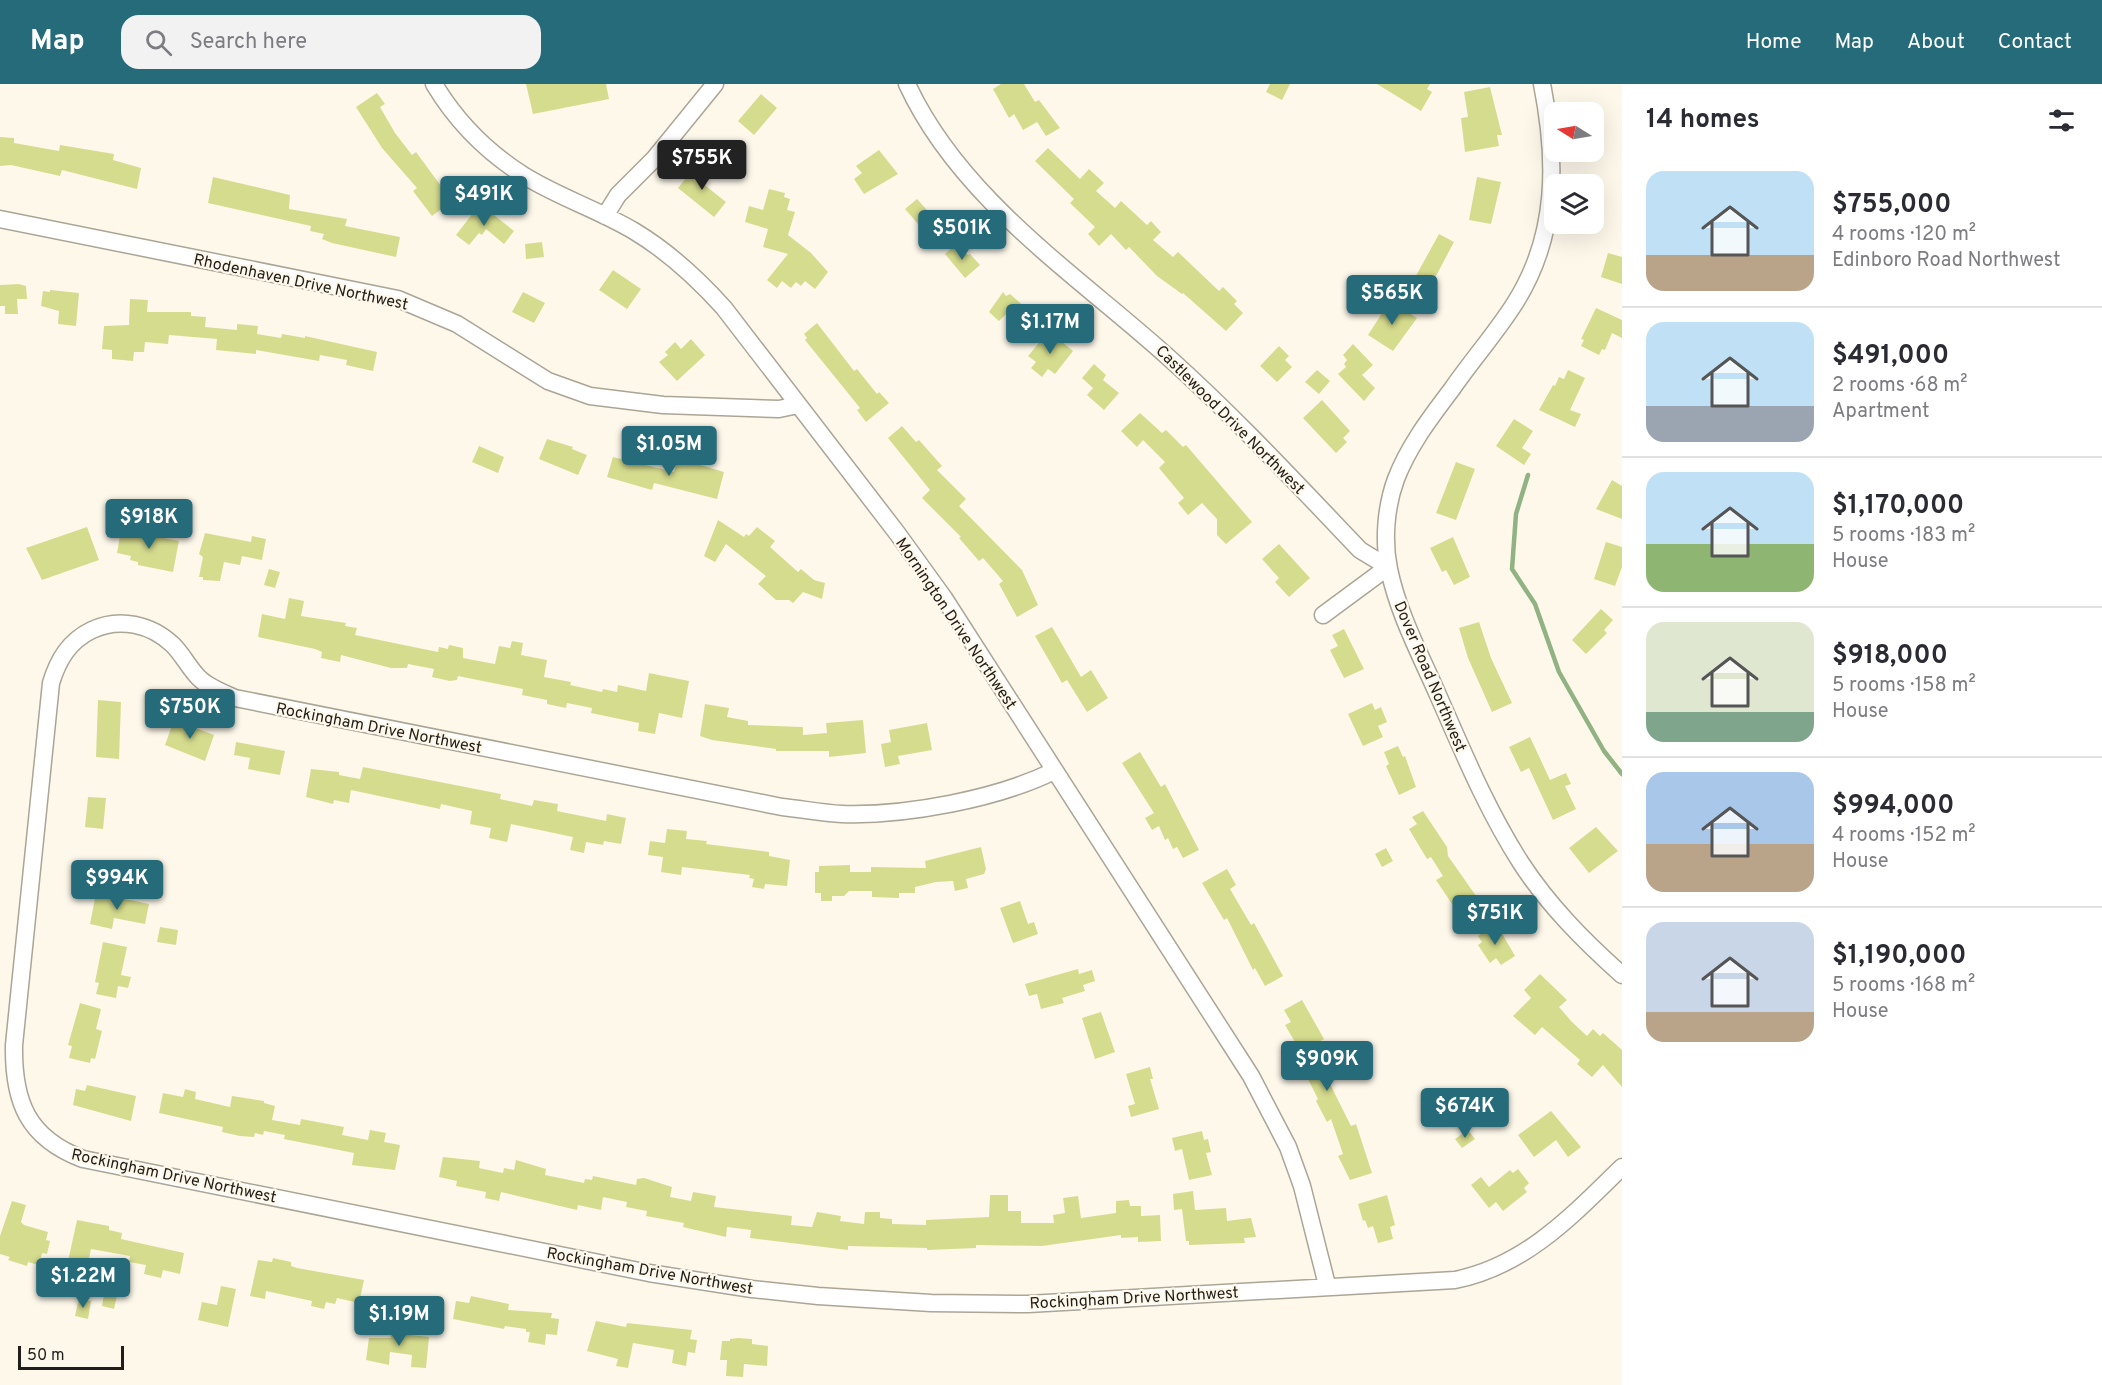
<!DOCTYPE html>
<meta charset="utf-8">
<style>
body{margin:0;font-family:Overpass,sans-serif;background:#f2f2f3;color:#2b2b33;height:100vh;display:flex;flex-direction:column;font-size:22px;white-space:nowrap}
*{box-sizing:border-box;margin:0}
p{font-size:20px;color:#7c7c81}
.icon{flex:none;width:33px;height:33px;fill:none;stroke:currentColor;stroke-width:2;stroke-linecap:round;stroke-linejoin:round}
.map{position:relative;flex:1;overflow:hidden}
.sheet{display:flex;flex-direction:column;background:#fff;width:480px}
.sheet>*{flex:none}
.needle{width:39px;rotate:281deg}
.fabs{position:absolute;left:1544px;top:18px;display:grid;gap:12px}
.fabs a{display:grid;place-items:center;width:60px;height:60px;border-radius:12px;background:#fff;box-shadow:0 6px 24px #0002;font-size:30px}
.scale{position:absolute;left:18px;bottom:15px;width:106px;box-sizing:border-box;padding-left:6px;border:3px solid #211e19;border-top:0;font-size:16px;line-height:21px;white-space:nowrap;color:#211e19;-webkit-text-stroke:4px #fef8eb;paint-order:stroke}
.price{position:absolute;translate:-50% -51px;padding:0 14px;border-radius:6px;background:#256b7a;color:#fff;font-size:20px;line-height:39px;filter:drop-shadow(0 2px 3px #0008)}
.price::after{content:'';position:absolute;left:50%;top:36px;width:18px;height:14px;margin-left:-9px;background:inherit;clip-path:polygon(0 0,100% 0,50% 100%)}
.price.current{background:#222;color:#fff}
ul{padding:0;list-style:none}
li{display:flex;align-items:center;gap:18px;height:150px;padding:0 24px}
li+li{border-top:2px solid #e1e1e2}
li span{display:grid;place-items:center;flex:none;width:168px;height:120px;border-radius:18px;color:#555}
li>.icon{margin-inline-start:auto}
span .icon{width:72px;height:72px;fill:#fffc;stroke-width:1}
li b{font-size:26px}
h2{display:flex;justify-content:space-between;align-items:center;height:72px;padding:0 24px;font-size:26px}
header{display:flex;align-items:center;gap:36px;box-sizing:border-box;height:84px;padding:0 30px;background:#256b7a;color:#fff}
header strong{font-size:28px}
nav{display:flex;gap:33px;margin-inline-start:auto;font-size:21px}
.search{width:420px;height:54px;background:#f2f2f3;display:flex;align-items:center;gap:15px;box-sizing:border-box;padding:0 21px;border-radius:18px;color:#7c7c81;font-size:22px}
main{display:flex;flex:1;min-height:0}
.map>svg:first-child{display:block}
</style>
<header>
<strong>Map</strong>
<div class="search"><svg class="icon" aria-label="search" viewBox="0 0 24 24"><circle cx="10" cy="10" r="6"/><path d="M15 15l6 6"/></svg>Search here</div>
<nav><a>Home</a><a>Map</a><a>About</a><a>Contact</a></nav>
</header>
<main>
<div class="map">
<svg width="1622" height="1301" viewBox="0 0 1622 1301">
<rect width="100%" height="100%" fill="#fef8eb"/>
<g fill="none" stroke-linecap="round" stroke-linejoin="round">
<path stroke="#91b282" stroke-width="4.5" d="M1528,391L1516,430L1512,485L1535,520L1559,588L1604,667L1622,690"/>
</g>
<path fill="#d6dc8e" d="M526,0H606L609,15L533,30Z
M1001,0H1024L1035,18L1039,16L1060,44L1046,52L1037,38L1023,46L1014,30L1009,34L993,5Z
M1270,0H1290L1282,16L1266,8Z
M1377,0H1430L1427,5L1432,8L1421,27Z
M1490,3L1502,51H1497L1499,62L1465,68L1461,34L1468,33L1464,8Z
M377,9L385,20L380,23L395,49L412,71L416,68L452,117L432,132L413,107L417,104L382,64L356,23Z
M761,10L777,24L754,51L738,37Z
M0,53L14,54V59L59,67L60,61L114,70L113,76L141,84L137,105L62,86L60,92L11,81L0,82Z
M1048,64L1080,95L1089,85L1104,99L1096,107L1115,124L1121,117L1147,141L1151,137L1161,148L1153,156L1173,173L1178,168L1219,207L1223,203L1237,217L1234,220L1243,229L1226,247L1183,209L1182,210L1157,192L1129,163L1126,166L1111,150L1099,162L1088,150L1095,143L1070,119L1074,115L1035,77Z
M879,66L898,90L864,110L854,95L862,89L856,82Z
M698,79L710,89L702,99L726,118L714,133L678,104Z
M213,93L290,111L289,125L347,135L345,142L400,153L396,173L332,159L322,155L324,150L310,147L311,142L208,119Z
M1477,93L1501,98L1491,140L1469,136Z
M769,105L785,109L784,113L790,115L787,126L795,128L788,151L811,169L828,188L815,205L805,197L801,202L796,198L791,204L782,197L777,204L767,196L788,170L763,163L768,145L745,138L749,122L763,126Z
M917,115L935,135L933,137L937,141L927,150L905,125Z
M480,120L514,147L504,160L486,145L482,151L479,149L469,161L456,151Z
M1439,150L1454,158L1428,207L1412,199Z
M542,158L544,173L526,175L525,160Z
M955,161L968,171L970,170L980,181L965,194L945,170Z
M1608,169L1622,173V200L1601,193Z
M613,186L641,205L627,225L599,206Z
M19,200L26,202L27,215H17L18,230H5V222H0V201Z
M50,206L79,209L76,242L58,240L59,227L41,222L43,207L50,208Z
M523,208L545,219L534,239L512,228Z
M1003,208L1006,212L1010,210L1028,226L1016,239L1006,230L999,237L989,228Z
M130,215L148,216L147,228H191V232L206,233L205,243L237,246V240L258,242L257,250L281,254L282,250L305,254V252L377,268L373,287L346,281L347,276L320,271L319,277L256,266V270L216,266L217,255L169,251L168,260L145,258L144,268H134L133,277L112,275V266L102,265L104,242L129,241Z
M1390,217L1417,234L1393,267L1368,251Z
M1596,224L1622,236V254L1612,249L1605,266L1602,265L1599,271L1581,262L1584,256L1581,255Z
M817,239L854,287L857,285L877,310L879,308L889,319L866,338L857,326L860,324L805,256L807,254L804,250Z
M1049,247L1073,267L1055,290L1048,285L1042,293L1031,284L1036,278L1028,272Z
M691,255L705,271L677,297L659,278L668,271L665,268L675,258L681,265Z
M1353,260L1373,281L1362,291L1375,304L1364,317L1338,290L1346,283L1344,280L1347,276L1343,271Z
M1279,262L1289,272L1285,276L1292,283L1277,298L1260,282Z
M1094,280L1106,291L1103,296L1119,309L1104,326L1087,311L1093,304L1082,294Z
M1317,286L1330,297L1319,310L1305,298Z
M1568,286L1585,294L1570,326L1581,330L1575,343L1539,326L1553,301L1555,302L1559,293L1564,295Z
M1322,316L1350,347L1343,354L1347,358L1336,369L1303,334Z
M1140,329L1162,349L1166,346L1183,363L1186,361L1252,438L1226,460L1217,451V435L1202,419L1188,431L1178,419L1184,414L1159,384L1165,378L1143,356L1137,363L1121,347Z
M1514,335L1533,347L1522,364L1531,370L1524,381L1496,362Z
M902,342L916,358L919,356L942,382L937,386L966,415L959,422L1022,486L1038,521L1017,533L999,500L1003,497L983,474L979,477L959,454L961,453L922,414L930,406L888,354Z
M547,355L573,363L572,365L587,371L578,391L539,375Z
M479,362L504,373L498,389L472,378Z
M613,373L674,388L677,377L687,379V377L724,388L717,415L654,399L652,406L607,393Z
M1456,378L1475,385L1456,436L1436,429Z
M1612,396L1622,402V435L1596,425Z
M718,436L744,453L746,450L749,452L757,443L775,457L770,463L798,488L801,485L814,496L825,499L822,515L803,508L793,519L789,516H776L758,500L766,492L726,460L715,478L704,472Z
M87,443L99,476L42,496L26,464Z
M121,446L179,457L173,488L138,481V478L130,476L131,472L117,469Z
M205,449L251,458L252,452L266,455L262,476L242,472L240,481L224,478L220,497L203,496V493H199L203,473L199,470Z
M1453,453L1470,493L1454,501L1446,486L1442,488L1430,464Z
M1606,458L1622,463V483L1615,502L1594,495Z
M1279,460L1310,494L1289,513L1275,498L1279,494L1262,475Z
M269,485L280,488L275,504L264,501Z
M289,514L304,517L301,532L346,539L345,542L357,544L355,551L438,568L439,563L448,565L449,561L463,564V574L495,580L499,562L510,564L512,557L523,559L521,571L547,576L544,593L571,598L570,601L602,608L603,605L617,608L618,601L646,607L649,589L689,597L682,634L659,629L655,650L638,647L639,639L591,629L592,624L567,619L566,624L547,620V616L522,611L523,605L458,592L457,596L450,597L432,593L434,585L408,580L407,584H391L341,571L340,578L321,574L322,568L315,565L258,553L262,530L285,535Z
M1601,525L1613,536L1604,546L1607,549L1586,570L1572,556Z
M1479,538L1491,574L1512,619L1492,628L1468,574L1459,544Z
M1052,543L1081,593L1091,586L1108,614L1087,628L1067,596L1062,599L1035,552Z
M1344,545L1364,585L1344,594L1330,566L1338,562L1332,551Z
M98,616L121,618L119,675L96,673Z
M1372,619L1375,626L1381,623L1387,638L1378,642L1383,653L1363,662L1348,630Z
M705,620L729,624L727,633L748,637V641L803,643V651L827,649L826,639L863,636L866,669L829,673V667H776V665L712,656L700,652Z
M174,636L214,651L205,677L165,661Z
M927,639L932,666L898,672L900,680L885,683L881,660L891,658L889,646Z
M1530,653L1550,696L1566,689L1571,700L1565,702L1576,725L1553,736L1529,684L1521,688L1509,663Z
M236,658L285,667L280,691L248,685L250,674L234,671Z
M1398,662L1403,673L1405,672L1416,703L1399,711L1386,682L1389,680L1384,668Z
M1140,668L1161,703L1165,700L1199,766L1183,774L1177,763L1173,765L1168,754L1165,756L1159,742L1152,746L1145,734L1154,729L1122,679Z
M363,683L501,710L500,715L532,722L534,716L558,720L557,727L606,737L607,730L626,734L621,760L604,757L603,761L586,758L584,769L570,766L573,753L511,740L507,758L489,754L491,744L470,740L472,727L441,720L440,725L351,706L349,719L334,716L333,720L306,713L311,685L339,688V691L360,695Z
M88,713L106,714L103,745L85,743Z
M1423,727L1447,763L1448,772L1481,819L1471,826L1469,822L1458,829L1436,796L1443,792L1431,773L1427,775L1409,745L1417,740L1412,733Z
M1596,743L1618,767L1589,789L1569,764Z
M667,745L687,747L686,755L707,757L706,760L769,768V772L790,776L787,802L765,800L764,805L752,803L754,795L749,794L750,791L682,783L681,791L661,788L663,773L648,771L650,757L665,759Z
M981,763L986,785L984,790L966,795L968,804L955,807L953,797L936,798L915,803V809H899V814L872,813V807H849L844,812H832V817H821V809H815V788H819V782L850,781V788H871V783L926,784L925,777Z
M1386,764L1393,777L1382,783L1375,770Z
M1227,785L1236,801L1230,805L1251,841L1254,839L1283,892L1265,902L1255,884L1253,886L1227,834L1224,836L1202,799Z
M96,809L149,820L145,840L114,834L112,845L90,840Z
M1020,817L1028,840L1034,838L1038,850L1013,859L1000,824Z
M1493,842L1497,848L1500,846L1515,872L1501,881L1496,874L1490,879L1478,861L1482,858L1478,852Z
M160,843L178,846L176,861L157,858Z
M103,858L127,863L121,891L131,893L128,904L118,902L116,914L96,910L99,899L95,898Z
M1078,885L1079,890L1092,886L1095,897L1083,901L1085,907L1062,914L1064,919L1041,925L1037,910L1029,912L1025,900Z
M1540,890L1567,916L1559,923L1572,938L1587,952L1593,945L1600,952L1603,949L1622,966V1003L1603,981L1592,993L1577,980L1580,976L1542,943L1535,951L1513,932L1531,914L1524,906Z
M1302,916L1324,955L1311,962L1351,1042L1356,1040L1372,1089L1350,1096L1338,1072L1343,1070L1331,1035L1327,1038L1316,1017L1318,1015L1302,983L1308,980L1285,941L1291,938L1284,926Z
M80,919L101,925L96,945L102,947L95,975L91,974L90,979L69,974L72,962L68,961Z
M1101,928L1115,968L1095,975L1082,934Z
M1150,983L1153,995H1150L1159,1025L1131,1033L1128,1022L1135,1020L1126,990Z
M87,1001L136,1012L131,1037L73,1021L76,1005L85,1007Z
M185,1005L196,1008L195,1015L230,1023L232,1012L264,1017V1019L275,1022L272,1036L300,1041L301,1035L344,1043L342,1051L368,1056L370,1046L386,1049L384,1058L400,1061L395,1086L352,1081L354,1069L284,1055L285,1051L264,1047L263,1051L255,1049L254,1053L240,1052L222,1048L223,1043L159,1029L163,1009L183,1013Z
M1551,1027L1581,1063L1568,1073L1556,1056L1534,1073L1518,1051Z
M1468,1046L1475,1055L1462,1064L1455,1055Z
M1202,1047L1204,1056L1208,1055L1211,1068L1206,1069L1212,1091L1189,1096L1182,1065L1175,1067L1172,1054Z
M443,1073L480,1077L479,1084L503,1089L504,1084L514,1086L516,1076L546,1085L545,1091L584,1099L585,1095L592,1096L593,1092L636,1101L637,1095L644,1094L672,1103L670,1113L691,1117L693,1108L716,1112L714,1123L792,1132L791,1141L812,1143L817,1128L841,1132L840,1137L864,1140L865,1128H880V1134L892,1135V1140L926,1141V1136L989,1133L990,1111H1008V1127H1021V1139H1054L1053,1131L1065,1129L1063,1114L1078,1112L1081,1134L1116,1129V1117L1129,1116L1130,1122H1141V1132L1160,1131L1161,1157L1138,1158V1153L1121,1154V1151L1042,1162L976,1161V1164L927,1166V1164L848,1162V1166L750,1154L751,1146L727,1143L726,1153L683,1143L684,1139L646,1132L647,1127L626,1123L627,1118L603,1113L601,1126L578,1121L577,1126L501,1108L499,1117L485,1114L486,1108L456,1102L457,1097L439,1093Z
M1518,1085L1529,1099L1524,1104L1527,1108L1503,1127L1496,1118L1489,1124L1471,1101L1481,1093L1489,1103L1510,1086L1513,1089Z
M1193,1107L1195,1126L1226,1124L1227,1137L1251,1134L1256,1153L1244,1154L1245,1159L1189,1161V1157H1186L1182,1125L1174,1126L1173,1110Z
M1387,1111L1395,1141L1390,1143L1393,1155L1378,1159L1373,1142L1368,1144L1365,1136L1363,1137L1358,1120Z
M12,1117L26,1121L21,1138L24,1141L48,1148L46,1156L50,1157L47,1170L42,1169L39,1181L28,1178L27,1182L8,1176L10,1173L0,1170V1152Z
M77,1136L109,1142V1146L122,1149L121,1155L184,1169L180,1190L163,1186L161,1194L144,1190L146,1181L129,1178L130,1172L91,1165L84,1199L64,1196Z
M273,1174L291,1178V1182L297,1184L364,1196L359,1219L337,1214L335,1220L326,1218L324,1225L311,1222L312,1217L266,1207L265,1215L250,1212L258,1176L272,1178Z
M221,1202L236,1205L228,1243L198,1236L202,1218L217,1221Z
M105,1205L118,1207L114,1225L102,1222Z
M471,1212L509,1220L508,1226L552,1229L551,1234L559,1235L557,1251L546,1250L545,1261L528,1258L530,1248H526V1245L505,1242L504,1245L453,1235L456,1217L469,1219Z
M79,1214L91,1217L88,1235L75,1232Z
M596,1237L626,1243L627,1239L692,1246L690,1255L697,1256L695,1269L688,1268L686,1282L672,1279L674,1266L633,1259L628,1284L616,1282L618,1275L587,1267Z
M392,1242L411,1244L410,1251L429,1253L426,1284L411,1283L412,1271L390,1268L389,1281L366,1276L369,1254H391Z
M738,1254L752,1255V1260L768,1262L767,1282L744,1280L743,1293L726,1292L727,1276H720L722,1257H730V1255Z"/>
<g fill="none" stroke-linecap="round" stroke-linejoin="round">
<g stroke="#aba596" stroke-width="19">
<path id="minor" d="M434,0C456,37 487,68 523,91C558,113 599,126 634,147C669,168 697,194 724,224L897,449L944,514L1251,992L1288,1063L1302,1102L1327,1201
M907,0C960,115 1077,191 1168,273C1236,334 1297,400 1360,466L1388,483L1323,531
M1542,0C1557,76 1558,151 1515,219C1496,249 1472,276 1452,305C1431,333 1409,361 1396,395C1386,422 1383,456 1389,485C1398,529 1420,570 1438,611C1463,668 1487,726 1521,779C1549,822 1584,857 1622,891
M605,132L618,111L654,75L715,0
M0,135L398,215L457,240L548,297L590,312L663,321L779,325L798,321
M1054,687C997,715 906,732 842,730C822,729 802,725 782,723L235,614C223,609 208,603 199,594C189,584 183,571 173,561C151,540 119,533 92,546C69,557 58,576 51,599L14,961C13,1017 27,1054 83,1075L649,1189L752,1205L818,1212L931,1219L1028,1220L1455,1196C1525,1182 1572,1132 1622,1083"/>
</g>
<use href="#minor" stroke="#fff" stroke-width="16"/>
</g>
<g text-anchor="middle" stroke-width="4.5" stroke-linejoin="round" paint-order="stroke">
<g font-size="16" fill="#211e19" stroke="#fef8eb">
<text transform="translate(301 197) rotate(12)" y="6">Rhodenhaven Drive Northwest</text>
<text transform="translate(1231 335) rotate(45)" y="6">Castlewood Drive Northwest</text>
<text transform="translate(957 539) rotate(56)" y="6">Mornington Drive Northwest</text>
<text transform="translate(1431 592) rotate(67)" y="6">Dover Road Northwest</text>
<text transform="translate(379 643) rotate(11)" y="6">Rockingham Drive Northwest</text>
<text transform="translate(174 1091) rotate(12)" y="6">Rockingham Drive Northwest</text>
<text transform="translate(650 1186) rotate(10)" y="6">Rockingham Drive Northwest</text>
<text transform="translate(1134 1213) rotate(-3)" y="6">Rockingham Drive Northwest</text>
</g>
</g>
</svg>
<div class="fabs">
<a><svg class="needle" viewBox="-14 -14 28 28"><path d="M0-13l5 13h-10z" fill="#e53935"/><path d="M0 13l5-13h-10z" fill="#7c7c81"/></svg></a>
<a><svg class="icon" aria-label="layers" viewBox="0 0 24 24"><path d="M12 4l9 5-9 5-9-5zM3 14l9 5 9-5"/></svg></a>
</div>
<div class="scale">50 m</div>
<b class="price current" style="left:702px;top:107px">$755K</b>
<b class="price" style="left:484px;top:143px">$491K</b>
<b class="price" style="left:962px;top:177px">$501K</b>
<b class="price" style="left:1392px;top:242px">$565K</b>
<b class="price" style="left:1050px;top:271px">$1.17M</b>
<b class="price" style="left:669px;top:393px">$1.05M</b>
<b class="price" style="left:149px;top:466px">$918K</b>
<b class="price" style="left:190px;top:656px">$750K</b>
<b class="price" style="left:117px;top:827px">$994K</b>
<b class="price" style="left:1495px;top:862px">$751K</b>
<b class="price" style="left:1327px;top:1008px">$909K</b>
<b class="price" style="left:1465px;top:1055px">$674K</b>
<b class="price" style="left:83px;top:1225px">$1.22M</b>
<b class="price" style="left:399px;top:1263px">$1.19M</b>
</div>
<section class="sheet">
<h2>14 homes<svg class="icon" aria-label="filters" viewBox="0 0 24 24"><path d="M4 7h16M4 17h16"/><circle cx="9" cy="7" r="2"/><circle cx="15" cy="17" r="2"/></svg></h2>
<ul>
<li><span style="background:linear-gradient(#bfe0f5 70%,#b9a48a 0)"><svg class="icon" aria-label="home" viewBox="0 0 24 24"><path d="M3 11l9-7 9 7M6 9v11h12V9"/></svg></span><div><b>$755,000</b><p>4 rooms · 120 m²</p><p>Edinboro Road Northwest</p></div></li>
<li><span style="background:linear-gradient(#bfe0f5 70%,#9aa5b1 0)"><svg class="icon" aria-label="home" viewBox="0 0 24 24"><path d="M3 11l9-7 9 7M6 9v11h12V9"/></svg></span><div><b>$491,000</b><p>2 rooms · 68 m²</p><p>Apartment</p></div></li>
<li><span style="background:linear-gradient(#bfe0f5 60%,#8fb573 0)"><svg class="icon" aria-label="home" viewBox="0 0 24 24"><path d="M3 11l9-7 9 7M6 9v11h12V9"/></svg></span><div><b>$1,170,000</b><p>5 rooms · 183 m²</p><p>House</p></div></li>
<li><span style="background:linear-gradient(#dfe7d0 75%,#7fa58c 0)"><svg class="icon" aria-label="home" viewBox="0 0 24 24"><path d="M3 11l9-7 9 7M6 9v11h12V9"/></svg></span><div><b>$918,000</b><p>5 rooms · 158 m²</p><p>House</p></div></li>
<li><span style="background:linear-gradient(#a9c7e8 60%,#b9a48a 0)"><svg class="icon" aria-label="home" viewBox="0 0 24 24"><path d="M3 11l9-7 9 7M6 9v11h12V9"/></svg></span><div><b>$994,000</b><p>4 rooms · 152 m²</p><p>House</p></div></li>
<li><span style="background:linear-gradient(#c9d6e8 75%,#b9a48a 0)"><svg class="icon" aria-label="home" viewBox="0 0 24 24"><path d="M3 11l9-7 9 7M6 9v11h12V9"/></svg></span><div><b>$1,190,000</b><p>5 rooms · 168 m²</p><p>House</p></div></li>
</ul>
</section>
</main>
